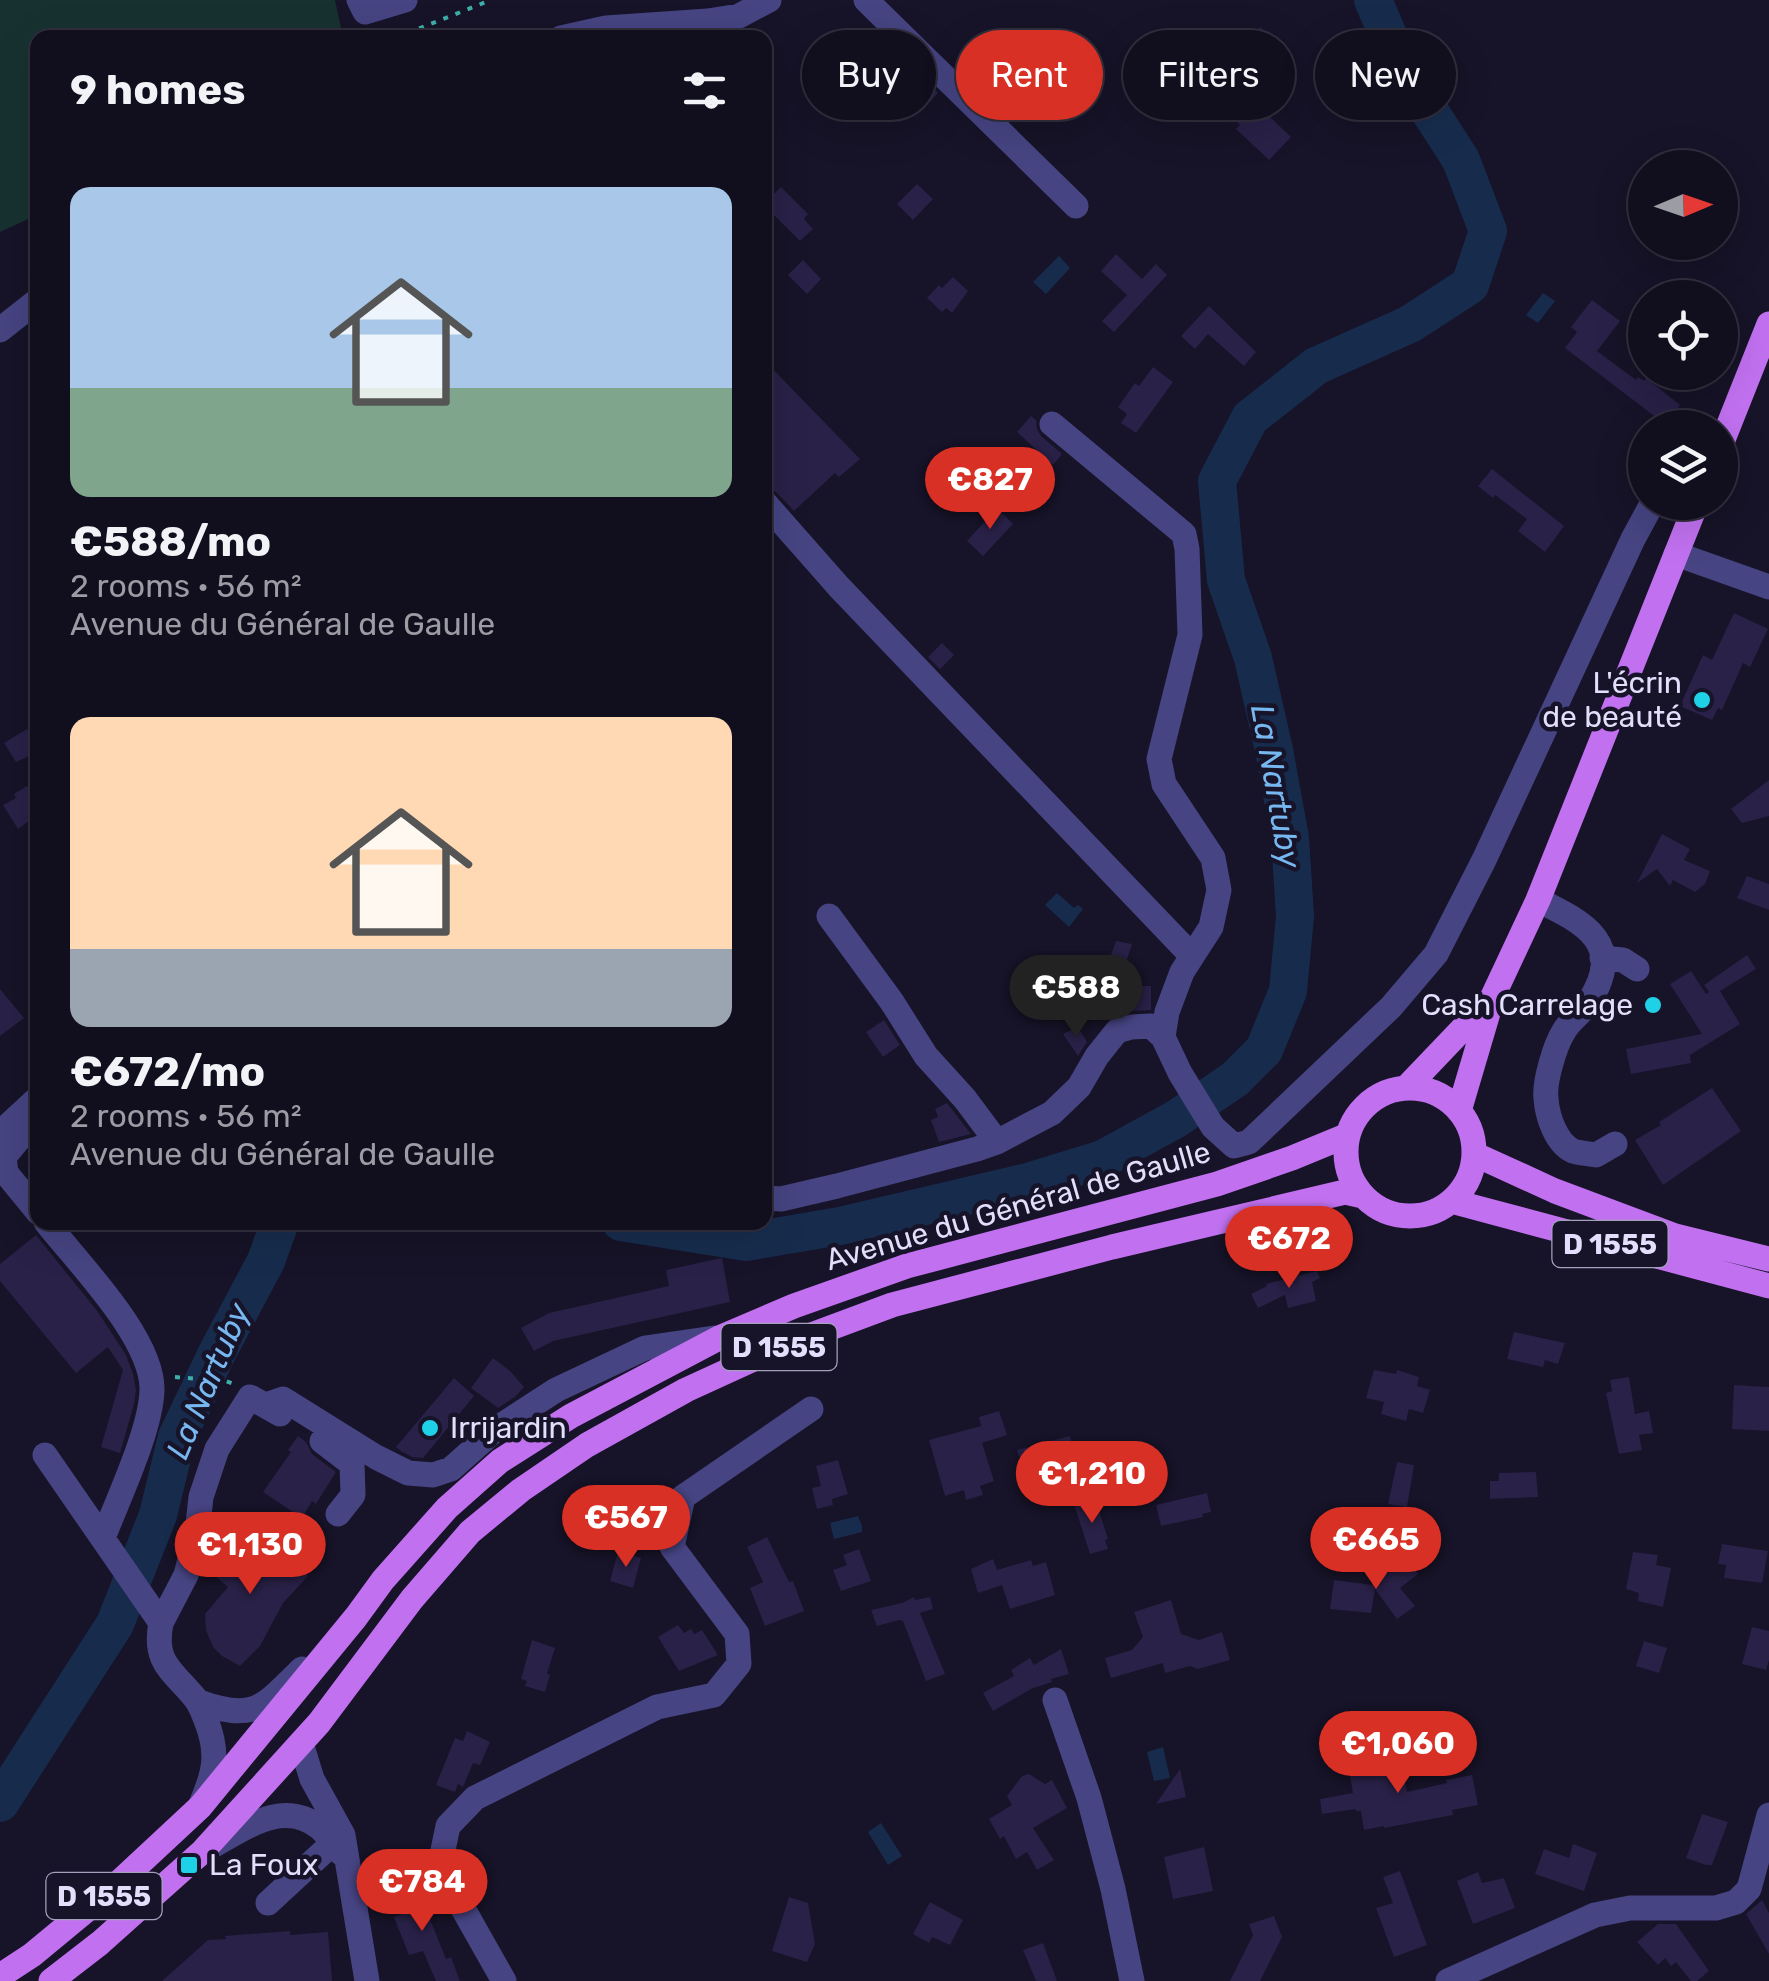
<!DOCTYPE html>
<meta charset="utf-8">
<style>
body{margin:0;font-family:Rubik,sans-serif;background:#1e1c2b;color:#f1f3f6;height:100vh;display:flex;flex-direction:column;font-size:38px;white-space:nowrap}
*{box-sizing:border-box;margin:0}
p{font-size:32px;color:#9c9ca4}
.icon{flex:none;width:55px;height:55px;fill:none;stroke:currentColor;stroke-width:2;stroke-linecap:round;stroke-linejoin:round}
.map{position:relative;flex:1;overflow:hidden}
.drawer{position:absolute;left:30px;top:30px;width:742px;height:1200px;display:flex;flex-direction:column;background:#110e1e;border-radius:20px;box-shadow:0 10px 40px #0002,0 0 0 2px #302e3c}
.drawer>*{flex:none}
.hud{position:absolute;left:802px;top:30px;width:815px;height:90px;display:flex;gap:20px}
.needle{width:65px;rotate:88deg}
.tools{position:absolute;left:1628px;top:150px;display:grid;gap:20px}
.tools a{display:grid;place-items:center;width:110px;height:110px;border-radius:50%;background:#110e1e;box-shadow:0 10px 40px #0002,0 0 0 2px #302e3c;font-size:50px}
.price{position:absolute;translate:-50% -85px;padding:0 22px;border-radius:35px;background:#d93025;color:#fff;font-size:32px;line-height:65px;filter:drop-shadow(0 2px 5px #0008)}
.price::after{content:'';position:absolute;left:50%;top:60px;width:30px;height:22px;margin-left:-15px;background:inherit;clip-path:polygon(0 0,100% 0,50% 100%)}
.price.active{background:#222;color:#fff}
ul{padding:0;list-style:none}
li{display:grid;align-content:center;gap:20px;height:530px;padding:0 40px}
li span{display:grid;place-items:center;height:310px;border-radius:20px;color:#555}
li>.icon{margin-inline-start:auto}
span .icon{width:180px;height:180px;fill:#fffc;stroke-width:1}
li b{font-size:42px}
h2{display:flex;justify-content:space-between;align-items:center;height:120px;padding:0 40px;font-size:42px}
.pill{padding:0 35px;border-radius:45px;background:#110e1e;box-shadow:0 10px 40px #0002,0 0 0 2px #302e3c;font-size:35px;line-height:90px}
.pill.active{background:#d93025;color:#fff}
.map>svg:first-child{display:block}
</style>
<div class="map">
<svg width="1769" height="1981" viewBox="0 0 1769 1981">
<rect width="100%" height="100%" fill="#171328"/>
<path fill="#173131" d="M0,0H335L343,37L38,38L37,215L0,232Z"/>
<path fill="#172c4d" d="M1059,256L1070,268L1046,294L1033,282Z
M1543,293L1555,301L1538,323L1526,315Z
M1057,893L1074,908L1078,905L1083,909L1069,927L1045,905Z
M858,1516L862,1526V1532L834,1539L830,1523Z
M1163,1747L1170,1778L1154,1781L1147,1752Z
M881,1823L902,1856L888,1865L868,1832Z"/>
<g fill="none" stroke-linecap="round" stroke-linejoin="round">
<path stroke="#172c4d" stroke-width="38" d="M621,1222L746,1242L840,1226L1028,1182L1103,1159L1176,1119L1235,1079L1264,1050L1288,991L1295,916L1290,838L1274,750L1253,658L1226,580L1217,481L1250,418L1316,366L1410,324L1470,285L1488,231L1461,160L1402,68L1373,0
M0,1803L115,1624L158,1515L177,1437L217,1353L266,1261L280,1222"/>
</g>
<path fill="#292147" d="M1260,27L1276,41L1258,62L1241,49Z
M895,51L938,93L930,102L886,60Z
M1261,58L1279,73L1263,92L1245,76Z
M1250,98L1291,137L1269,160L1236,129L1240,125L1232,117Z
M917,184L933,199L913,220L897,204Z
M781,187L808,214L804,219L813,229L800,241L765,206V203Z
M1116,254L1142,279L1156,264L1167,275L1114,332L1102,321L1127,295L1101,271Z
M803,260L821,279L807,294L788,275Z
M953,277L968,291L952,313L946,308L942,312L927,298L939,285L942,288Z
M1592,300L1620,321L1597,351L1636,380L1638,377L1644,381L1646,378L1680,405L1666,425L1565,348L1577,332L1571,327Z
M1209,306L1256,352L1244,366L1208,334L1195,349L1181,336Z
M765,361L860,459L839,477L835,473L794,511L776,492L765,487Z
M1153,367L1173,382L1136,433L1121,423L1127,414L1118,407L1135,383L1139,386Z
M1031,416L1036,420L1037,429L1041,436L1062,454L1053,465L1017,432Z
M1492,469L1564,526L1545,552L1518,531L1527,519L1495,495L1493,498L1478,486Z
M997,508L1013,524L983,556L967,541Z
M1734,613L1768,629L1750,667L1743,663L1722,710L1718,708L1712,720L1680,706L1703,655L1712,660Z
M942,643L954,655L940,669L928,657Z
M27,729L38,748V752L16,762L4,743Z
M1769,780V816L1742,823L1731,809Z
M27,786L38,801V814L18,829L3,805L16,798L14,794Z
M1662,834L1690,849L1684,860L1710,871L1705,884L1695,892L1673,880L1670,886L1657,869L1637,883Z
M1747,876L1769,884V910L1737,898Z
M1116,941L1132,944L1122,975L1106,969Z
M1747,955L1756,969L1720,991L1740,1024L1690,1055L1691,1063L1631,1074L1626,1049L1702,1034L1670,984L1691,971L1706,994L1709,992L1704,985Z
M1134,986H1151V1010L1133,1011Z
M0,989L24,1018L0,1036Z
M884,1020L900,1045L883,1057L866,1032Z
M1078,1027L1087,1042L1078,1056L1063,1034Z
M1712,1088L1741,1131L1663,1185L1635,1140L1661,1125L1659,1122Z
M947,1103L971,1134L939,1142L931,1120L938,1117L935,1109Z
M36,1235L98,1312L126,1355L133,1374L136,1390L134,1404L120,1453L101,1447L123,1370L108,1347L76,1373L0,1281V1264Z
M722,1258L730,1302L553,1341L534,1351L521,1328L549,1313L669,1286L666,1270Z
M1317,1271L1320,1278L1312,1282L1316,1301L1288,1308L1285,1295L1258,1308L1251,1294L1267,1286L1266,1284Z
M1514,1332L1565,1343L1558,1364L1545,1360L1543,1367L1507,1359Z
M493,1358L510,1371L524,1387L515,1397L498,1408L471,1388Z
M1374,1370L1396,1374L1397,1370L1419,1377L1417,1386L1430,1390L1423,1413L1409,1409L1406,1421L1381,1414L1384,1402L1366,1398Z
M1629,1377L1635,1414L1649,1411L1653,1433L1639,1435L1642,1450L1619,1454L1606,1393L1612,1391L1610,1380Z
M454,1378L474,1396L423,1458L412,1457L401,1451L396,1447Z
M1734,1385L1769,1387V1431L1732,1429Z
M999,1411L1007,1435L982,1443L994,1481L980,1486L983,1495L966,1500L964,1490L945,1496L929,1440L981,1426L979,1417Z
M298,1436L306,1442L312,1454L336,1472L316,1504L312,1501L302,1518L263,1492L291,1452L288,1450Z
M1070,1436L1077,1463L1041,1472L1038,1461L1022,1465L1017,1450Z
M838,1460L848,1494L832,1499L833,1505L817,1509L812,1488L821,1486L816,1466Z
M1397,1462L1414,1465L1407,1507L1388,1504Z
M1536,1472L1538,1497L1490,1499V1481H1499V1473Z
M1207,1493L1211,1512L1202,1514L1203,1517L1161,1526L1156,1505Z
M1095,1498L1108,1539L1105,1540L1108,1549L1090,1554L1074,1504Z
M256,1529L308,1576L283,1603L260,1646L240,1666L222,1656L213,1647L206,1630L205,1614L228,1587L214,1575Z
M767,1537L789,1582L793,1581L804,1611L765,1626L750,1588L763,1582L747,1547Z
M1722,1544L1768,1551L1762,1583L1724,1578L1726,1565L1718,1564Z
M859,1549L871,1581L841,1591L833,1570L847,1565L843,1555Z
M618,1552L641,1558L633,1588L610,1581Z
M1633,1552L1658,1555L1656,1565L1671,1568L1663,1607L1638,1601L1639,1593L1626,1589Z
M1407,1558L1418,1574L1400,1588L1415,1606L1397,1619L1375,1589L1371,1613L1330,1609L1334,1580L1372,1585Z
M993,1559L997,1570L1031,1560L1033,1566L1046,1562L1055,1595L1010,1609L1002,1585L978,1593L971,1569Z
M914,1597L915,1600L930,1597L933,1609L920,1613L945,1674L926,1681L903,1621L899,1620L877,1626L871,1610L902,1603Z
M1171,1600L1181,1634L1199,1640L1222,1632L1230,1660L1198,1669L1190,1666L1165,1673L1163,1663L1111,1678L1105,1658L1132,1650L1143,1637L1134,1612Z
M678,1625L684,1633L691,1629L694,1634L702,1630L718,1655L679,1671L658,1637Z
M1752,1627L1769,1631V1660L1766,1670L1742,1664Z
M532,1640L555,1648L547,1673L550,1675L545,1692L525,1686L527,1681L521,1679Z
M1644,1641L1667,1648L1659,1673L1636,1666Z
M1061,1649L1069,1674L1051,1679L1052,1682L1031,1689L993,1711L983,1693L1014,1676L1011,1670L1030,1658L1034,1665Z
M467,1731L490,1742L480,1765L473,1763L463,1787L458,1784L455,1792L436,1785L455,1738L463,1741Z
M1400,1755L1407,1792L1447,1783L1446,1780L1472,1775L1478,1805L1452,1810L1453,1815L1384,1828V1826L1364,1830L1361,1811H1356V1809L1322,1814L1320,1799L1353,1793L1348,1764Z
M1180,1769L1186,1797L1156,1804Z
M1029,1774L1045,1784L1052,1780L1067,1808L1033,1828L1054,1860L1037,1870L1027,1852L1016,1859L1004,1836L1000,1839L989,1819L1012,1805L1007,1796L1022,1776Z
M1702,1814L1728,1822L1712,1865H1706L1686,1858Z
M1573,1844L1597,1853L1584,1891L1535,1874L1544,1849L1569,1858Z
M1204,1847L1213,1891L1173,1899L1164,1857Z
M1400,1871L1427,1945L1394,1957L1376,1908L1393,1903L1383,1877Z
M1478,1872L1482,1883L1504,1878L1515,1908L1473,1924L1457,1881Z
M416,1884L446,1959L451,1957L460,1981H436L423,1951L409,1955L394,1917L402,1914L395,1893Z
M789,1897L808,1903L815,1944L807,1962L772,1951Z
M1762,1900L1769,1913V1954L1746,1914Z
M930,1902L963,1920L950,1945L932,1937L929,1943L913,1934Z
M1274,1916L1282,1937L1260,1981H1230L1253,1935L1249,1924Z
M1658,1924H1676L1709,1971L1697,1981H1691L1676,1962L1671,1966L1665,1958L1658,1965L1637,1942Z
M290,1931V1935L328,1932L332,1981H162L208,1940L226,1939L225,1936Z
M1043,1943L1057,1981H1036L1023,1950Z"/>
<g fill="none" stroke-linecap="round" stroke-linejoin="round">
<path stroke="#3eafa9" stroke-width="4" stroke-dasharray="5 8" stroke-linecap="butt" d="M395,38L491,0
M29,278L38,270
M175,1377L226,1381L234,1384"/>
<path stroke="#464482" stroke-width="25" d="M359,0L365,12L405,0
M866,0L1076,206
M561,38L606,28L708,21L739,16L769,0
M0,330L38,300
M1052,424L1184,534L1187,549L1190,635L1159,759L1164,784L1213,858L1219,890L1211,927L1182,972L1167,1012L1163,1037L1180,1073L1213,1127L1234,1146L1249,1142L1391,1007L1436,954L1484,860L1633,539L1653,502
M765,503L839,587L1192,956
M1676,554L1769,587
M1538,900C1585,923 1626,944 1589,1002C1582,1013 1570,1020 1564,1031C1555,1045 1544,1082 1546,1098C1547,1116 1556,1143 1573,1151C1580,1153 1589,1154 1596,1155L1615,1144
M829,916L892,1002L926,1056L965,1099L997,1142
M1602,958L1623,960L1637,969
M38,1124L18,1140L4,1157L6,1173L38,1212
M0,1133L38,1098
M765,1198L781,1199L837,1186L977,1149L997,1142L1052,1113L1079,1087L1097,1056L1117,1031L1131,1027L1151,1026L1163,1037
M46,1222C78,1263 153,1338 152,1390C151,1430 118,1499 103,1538
M266,1405L283,1399L376,1457L408,1473L433,1475L451,1469L496,1429L556,1390L645,1348L714,1338
M322,1441L352,1464L353,1495L338,1514
M45,1455L161,1623C153,1663 173,1671 195,1698C200,1704 203,1712 206,1720C219,1753 215,1772 201,1804
M161,1623L186,1575L197,1533L201,1497L217,1449L250,1397L280,1414
M1055,1700L1089,1798L1113,1889L1132,1981
M199,1702C255,1722 263,1707 302,1669
M301,1743L312,1779L343,1835L367,1981
M209,1848C244,1829 283,1798 320,1828C328,1835 334,1845 341,1853
M268,1903L333,1843
M504,1981L461,1905L443,1850L448,1826L475,1798L657,1707L714,1695L739,1664L737,1634L672,1547L683,1497L811,1409
M1448,1981L1595,1915L1630,1908H1716L1736,1902L1749,1889L1769,1815"/>
<path stroke="#c171f0" stroke-width="25" d="M1720,447L1769,324
M1407,1087L1490,1000
M1346 1152a64 64 0 1 1 128 0a64 64 0 1 1-128 0Z
M1459,1111L1493,996L1538,900L1697,502
M1474,1154L1555,1191L1675,1236L1769,1259
M1451,1201L1769,1286
M0,1976L32,1955L113,1888L200,1807L356,1617L383,1580L447,1508L500,1461L571,1416L719,1338L794,1306L907,1266L1217,1184L1292,1158L1348,1135
M51,1981L100,1943L203,1851L319,1723L412,1599L470,1532L521,1490L587,1445L686,1390L782,1346L892,1305L1112,1247L1345,1192L1363,1196"/>
</g>
<g fill="#1fd1e7" stroke="#171328" stroke-width="4">
<circle cx="1702" cy="700" r="10"/>
<circle cx="1653" cy="1005" r="10"/>
<circle cx="430" cy="1428" r="10"/>
<rect x="179" y="1855" width="20" height="20" rx="5"/>
</g>
<g text-anchor="middle" stroke-width="9" stroke-linejoin="round" paint-order="stroke">
<g fill="#171328" stroke="#a5a1bc" stroke-width="2.5">
<rect x="1552.5" y="1221" width="115" height="46" rx="8"/>
<rect x="721.5" y="1324" width="115" height="46" rx="8"/>
<rect x="46.5" y="1873" width="115" height="46" rx="8"/>
</g>
<g font-size="28" font-weight="bold" fill="#e2defb">
<text x="1610" y="1254">D 1555</text>
<text x="779" y="1357">D 1555</text>
<text x="104" y="1906">D 1555</text>
</g>
<g font-size="30" fill="#e2defb" stroke="#171328" text-anchor="end">
<text x="1682" y="693">L'écrin<tspan x="1682" dy="34">de beauté</tspan></text>
<text x="1633" y="1015">Cash Carrelage</text>
<text x="450" y="1438" text-anchor="start">Irrijardin</text>
<text x="209" y="1875" text-anchor="start">La Foux</text>
</g>
<g font-size="30" fill="#e2defb" stroke="#171328">
<text transform="translate(1018 1206) rotate(-16)" y="10">Avenue du Général de Gaulle</text>
</g>
<g font-size="32" font-style="italic" fill="#77b7f0" stroke="#171328">
<text transform="translate(1276 786) rotate(80)" y="11">La Nartuby</text>
<text transform="translate(208 1381) rotate(-67)" y="11">La Nartuby</text>
</g>
</g>
</svg>
<div class="tools">
<a><svg class="needle" viewBox="-14 -14 28 28"><path d="M0-13l5 13h-10z" fill="#e53935"/><path d="M0 13l5-13h-10z" fill="#9c9ca4"/></svg></a>
<a><svg class="icon" aria-label="locate" viewBox="0 0 24 24"><circle cx="12" cy="12" r="6"/><path d="M12 2v4M12 18v4M2 12h4M18 12h4"/></svg></a>
<a><svg class="icon" aria-label="layers" viewBox="0 0 24 24"><path d="M12 4l9 5-9 5-9-5zM3 14l9 5 9-5"/></svg></a>
</div>
<b class="price" style="left:990px;top:532px">€827</b>
<b class="price active" style="left:1076px;top:1040px">€588</b>
<b class="price" style="left:1289px;top:1291px">€672</b>
<b class="price" style="left:1092px;top:1526px">€1,210</b>
<b class="price" style="left:626px;top:1570px">€567</b>
<b class="price" style="left:1376px;top:1592px">€665</b>
<b class="price" style="left:250px;top:1597px">€1,130</b>
<b class="price" style="left:1398px;top:1796px">€1,060</b>
<b class="price" style="left:422px;top:1934px">€784</b>
<div class="hud">
<a class="pill">Buy</a>
<a class="pill active">Rent</a>
<a class="pill">Filters</a>
<a class="pill">New</a>
</div>
<section class="drawer">
<h2>9 homes<svg class="icon" aria-label="filters" viewBox="0 0 24 24"><path d="M4 7h16M4 17h16"/><circle cx="9" cy="7" r="2"/><circle cx="15" cy="17" r="2"/></svg></h2>
<ul>
<li><span style="background:linear-gradient(#a9c7e8 65%,#7fa58c 0)"><svg class="icon" aria-label="home" viewBox="0 0 24 24"><path d="M3 11l9-7 9 7M6 9v11h12V9"/></svg></span><div><b>€588/mo</b><p>2 rooms · 56 m²</p><p>Avenue du Général de Gaulle</p></div></li>
<li><span style="background:linear-gradient(#ffd9b3 75%,#9aa5b1 0)"><svg class="icon" aria-label="home" viewBox="0 0 24 24"><path d="M3 11l9-7 9 7M6 9v11h12V9"/></svg></span><div><b>€672/mo</b><p>2 rooms · 56 m²</p><p>Avenue du Général de Gaulle</p></div></li>
</ul>
</section>
</div>
